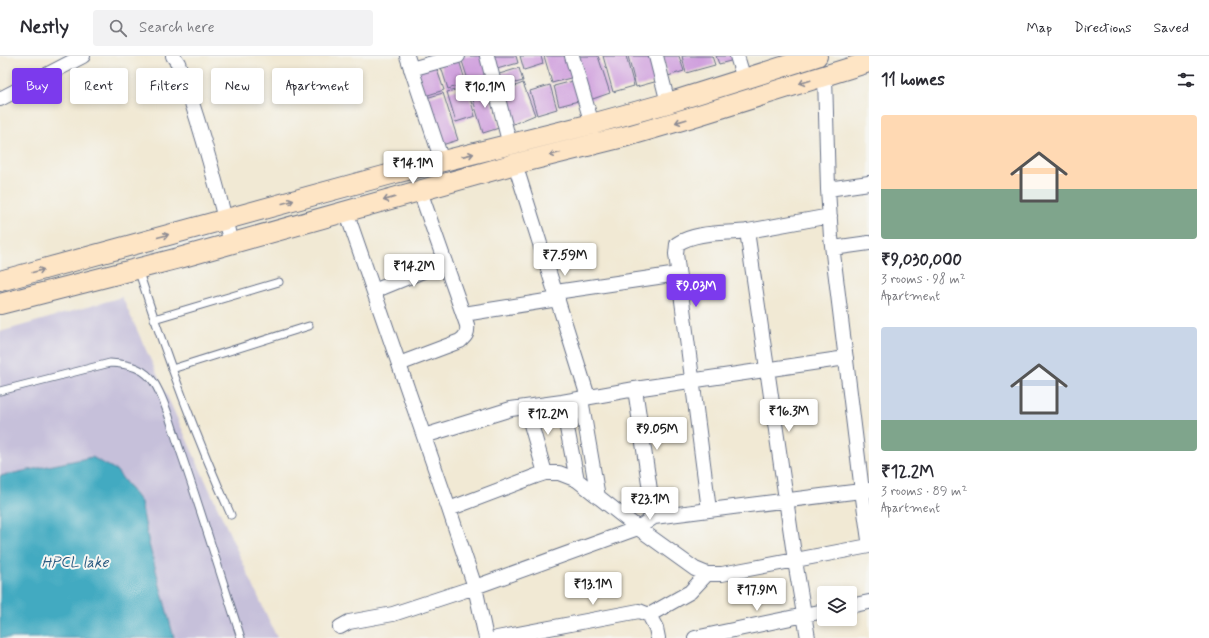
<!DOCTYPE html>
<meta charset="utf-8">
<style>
body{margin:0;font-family:Mynerve,sans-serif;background:#f2f2f3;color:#2b2b33;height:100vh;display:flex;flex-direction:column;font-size:15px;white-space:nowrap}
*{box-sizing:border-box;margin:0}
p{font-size:13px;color:#7c7c81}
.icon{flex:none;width:22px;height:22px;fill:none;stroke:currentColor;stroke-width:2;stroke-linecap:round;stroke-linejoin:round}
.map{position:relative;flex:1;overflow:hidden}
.details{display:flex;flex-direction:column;background:#fff;width:340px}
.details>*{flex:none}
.hud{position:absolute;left:12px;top:12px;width:380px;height:36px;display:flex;gap:8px}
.buttons{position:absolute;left:817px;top:530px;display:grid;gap:8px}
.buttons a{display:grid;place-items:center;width:40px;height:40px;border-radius:4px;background:#fff;box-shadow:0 2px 6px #0003;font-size:20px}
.price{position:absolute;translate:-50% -34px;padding:0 9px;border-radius:4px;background:#fff;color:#222;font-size:13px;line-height:26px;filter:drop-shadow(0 1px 2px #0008)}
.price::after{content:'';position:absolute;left:50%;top:24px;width:12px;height:9px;margin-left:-6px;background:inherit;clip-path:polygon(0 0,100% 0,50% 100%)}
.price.active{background:#7c3aed;color:#fff}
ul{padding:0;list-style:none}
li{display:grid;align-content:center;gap:8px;height:212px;padding:0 12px}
li span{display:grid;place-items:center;height:124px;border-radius:4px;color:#555}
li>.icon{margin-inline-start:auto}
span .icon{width:72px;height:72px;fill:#fffc;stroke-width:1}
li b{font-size:17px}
h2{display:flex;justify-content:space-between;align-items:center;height:48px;padding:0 12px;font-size:17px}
.tag{padding:0 14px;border-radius:4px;background:#fff;box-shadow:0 2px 6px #0003;font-size:14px;line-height:36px}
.tag.active{background:#7c3aed;color:#fff}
header{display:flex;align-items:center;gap:24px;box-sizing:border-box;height:56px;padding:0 20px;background:#fff;border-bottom:1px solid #e1e1e2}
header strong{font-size:19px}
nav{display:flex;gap:22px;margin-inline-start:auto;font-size:14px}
.search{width:280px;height:36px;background:#f2f2f3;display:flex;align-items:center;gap:10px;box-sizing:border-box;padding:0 14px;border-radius:4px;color:#7c7c81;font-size:15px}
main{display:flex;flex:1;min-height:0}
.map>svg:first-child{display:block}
</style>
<header>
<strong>Nestly</strong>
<div class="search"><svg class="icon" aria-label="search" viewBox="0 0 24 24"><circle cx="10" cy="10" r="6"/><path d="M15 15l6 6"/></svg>Search here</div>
<nav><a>Map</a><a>Directions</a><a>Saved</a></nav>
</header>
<main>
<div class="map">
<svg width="869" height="582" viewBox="0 0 869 582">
<rect width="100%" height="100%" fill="#f6f6f2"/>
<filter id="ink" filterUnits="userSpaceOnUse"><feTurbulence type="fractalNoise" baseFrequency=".025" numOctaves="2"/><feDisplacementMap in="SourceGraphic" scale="8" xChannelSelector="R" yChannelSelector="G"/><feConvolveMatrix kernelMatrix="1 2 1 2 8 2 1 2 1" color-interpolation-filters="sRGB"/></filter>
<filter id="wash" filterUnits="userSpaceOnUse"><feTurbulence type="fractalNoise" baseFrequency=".012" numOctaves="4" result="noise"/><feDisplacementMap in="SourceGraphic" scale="16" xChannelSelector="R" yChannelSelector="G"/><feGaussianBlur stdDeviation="0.9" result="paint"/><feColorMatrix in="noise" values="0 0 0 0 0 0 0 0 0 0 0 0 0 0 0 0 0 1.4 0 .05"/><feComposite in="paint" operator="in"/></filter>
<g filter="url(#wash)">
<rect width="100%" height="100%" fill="#f1e9d4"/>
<path fill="#c6c0da" d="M122,241L277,582H0V276Z"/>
<path fill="#42aac1" stroke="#2e6c90" d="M92,401L116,414L141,446L149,488L174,582H0V420Z"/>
<g id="blocks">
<path fill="#cf9edd" d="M465,0H482L490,24L470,30L461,2Z
M493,0H516L518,7L497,13Z
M520,0H541L543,8L524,14Z
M544,0H568L574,21L552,27Z
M572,0H598L610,37L587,45Z
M603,0H626L634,30L613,36Z
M628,0H651L658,25L636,31Z
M663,0H679L684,15L668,20Z
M682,0H712L715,9L686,17Z
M716,0H733L734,4L719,8Z
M458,1L466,27L448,33L440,8Z
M435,8L444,34L425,40L417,14Z
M519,12L523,25L500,31L496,19Z
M577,24L582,44L559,50L554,30Z
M523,27L535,59L511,69L498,37Z
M487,29L499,72L483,77L470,34Z
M550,29L557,53L537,59L530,35Z
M467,31L475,60L456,66L447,36Z
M443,37L458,84L442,89L426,42Z"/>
</g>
</g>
<g filter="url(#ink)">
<use href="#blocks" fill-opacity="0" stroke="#667087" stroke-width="1"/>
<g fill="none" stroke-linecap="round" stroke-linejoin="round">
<g stroke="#667087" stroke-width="9">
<path id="service" d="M138,213C165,297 195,379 231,459
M154,263L279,226
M172,313L309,270
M0,335L110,307C129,308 145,312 155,328C167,348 173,375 181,397C202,458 221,520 241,582"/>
</g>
<g stroke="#667087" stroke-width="16">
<path id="minor" d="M173,0L178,7C200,65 216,126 231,187
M407,0L442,105
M487,0L510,89
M572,0L592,68
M656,0L668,47
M737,0L744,23
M411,13L458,0
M825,20L828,133L831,181L862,435L869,484
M0,43L83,0
M515,108L588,341
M828,133L869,127
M346,155L449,453L475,531L486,582
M747,175L795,505L808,582
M833,192L869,187
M374,235L445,206
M556,236L678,218
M464,258L558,243
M399,308L460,285C466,280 468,277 467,269L420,135
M635,333L654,461
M581,343L598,441
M562,346L577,424
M526,351L545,417
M424,380L511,353L562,346L635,333L846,302
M449,453L536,420L545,417H559L577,424L638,472L695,513L707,518H722L869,490
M709,454L676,198L677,188C697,175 725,178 748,175C776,170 803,165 830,160
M850,550L869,546
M649,559L690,536L707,518
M340,571L349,566L393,558L475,531L638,472L654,461L869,434
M497,582L639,555L649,559L656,572L658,582
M695,582L824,555"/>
</g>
<g stroke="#667087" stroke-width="22">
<path id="secondary" d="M0,225L395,117L592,68L668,47L817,0
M0,248L183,201L515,108L631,79L689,62L869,6"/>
</g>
<use href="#service" stroke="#fff" stroke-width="7"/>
<use href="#minor" stroke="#fff" stroke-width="14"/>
<use href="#secondary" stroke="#fee5c5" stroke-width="20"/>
</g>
<defs><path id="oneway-shaft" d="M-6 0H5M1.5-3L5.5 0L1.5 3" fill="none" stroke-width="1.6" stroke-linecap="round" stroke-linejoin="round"/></defs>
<g stroke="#8c8a92">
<use href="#oneway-shaft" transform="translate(805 26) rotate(163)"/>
<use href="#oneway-shaft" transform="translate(681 65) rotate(164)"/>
<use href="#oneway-shaft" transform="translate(555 98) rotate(166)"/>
<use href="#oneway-shaft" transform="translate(468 99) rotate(-13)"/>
<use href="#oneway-shaft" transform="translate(389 143) rotate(164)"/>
<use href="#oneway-shaft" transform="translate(288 146) rotate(-15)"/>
<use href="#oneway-shaft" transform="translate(163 180) rotate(-15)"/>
<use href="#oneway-shaft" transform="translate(38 215) rotate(-15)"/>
</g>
</g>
<g text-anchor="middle" stroke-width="4" stroke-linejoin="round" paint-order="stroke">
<g font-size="15" font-style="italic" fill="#295a81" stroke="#f6f6f2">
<text x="75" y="511">HPCL lake</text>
</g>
</g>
</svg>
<div class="buttons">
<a><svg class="icon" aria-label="layers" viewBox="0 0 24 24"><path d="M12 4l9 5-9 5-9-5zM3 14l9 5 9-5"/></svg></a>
</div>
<b class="price" style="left:485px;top:53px">₹10.1M</b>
<b class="price" style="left:413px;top:129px">₹14.1M</b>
<b class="price" style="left:565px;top:221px">₹7.59M</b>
<b class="price" style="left:414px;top:232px">₹14.2M</b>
<b class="price active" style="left:696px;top:252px">₹9.03M</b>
<b class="price" style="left:789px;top:377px">₹16.3M</b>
<b class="price" style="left:548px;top:380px">₹12.2M</b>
<b class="price" style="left:657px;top:395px">₹9.05M</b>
<b class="price" style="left:650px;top:465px">₹23.1M</b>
<b class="price" style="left:593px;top:550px">₹13.1M</b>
<b class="price" style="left:757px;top:556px">₹17.9M</b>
<div class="hud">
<a class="tag active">Buy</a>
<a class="tag">Rent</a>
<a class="tag">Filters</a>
<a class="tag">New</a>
<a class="tag">Apartment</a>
</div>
</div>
<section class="details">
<h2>11 homes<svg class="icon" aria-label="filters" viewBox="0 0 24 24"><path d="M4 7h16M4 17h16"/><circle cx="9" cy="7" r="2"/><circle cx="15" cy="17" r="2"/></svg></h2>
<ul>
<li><span style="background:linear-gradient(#ffd9b3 60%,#7fa58c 0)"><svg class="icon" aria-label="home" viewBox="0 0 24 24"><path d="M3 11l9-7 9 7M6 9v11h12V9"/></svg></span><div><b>₹9,030,000</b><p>3 rooms · 98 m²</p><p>Apartment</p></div></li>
<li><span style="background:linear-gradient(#c9d6e8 75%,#7fa58c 0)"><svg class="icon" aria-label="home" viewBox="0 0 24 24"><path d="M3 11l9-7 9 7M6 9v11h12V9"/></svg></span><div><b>₹12.2M</b><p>3 rooms · 89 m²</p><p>Apartment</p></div></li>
</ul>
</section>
</main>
